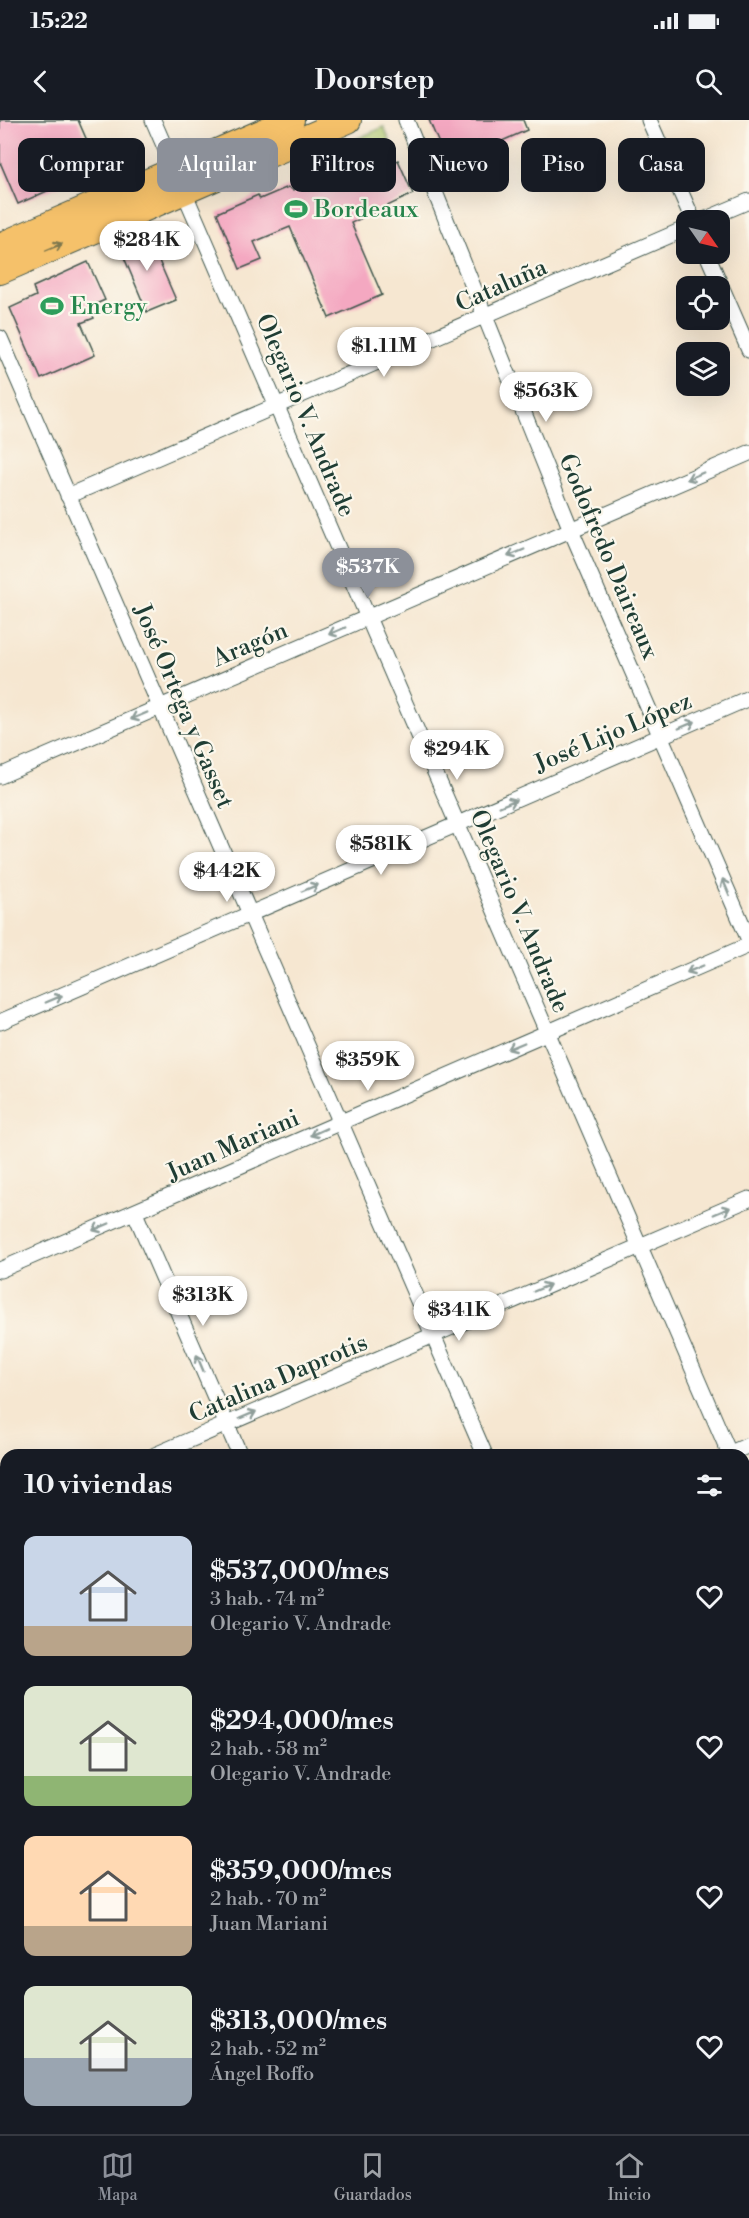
<!DOCTYPE html>
<html lang="es">
<meta charset="utf-8">
<style>
body{margin:0;font-family:"Libre Bodoni",serif;background:#242831;color:#f1f3f6;height:100vh;display:flex;flex-direction:column;font-size:22px;white-space:nowrap}
*{box-sizing:border-box;margin:0}
p{font-size:20px;color:#9ea1a6}
.icon{flex:none;width:33px;height:33px;fill:none;stroke:currentColor;stroke-width:2;stroke-linecap:round;stroke-linejoin:round}
.map{position:relative;flex:1;overflow:hidden}
.details{position:absolute;left:0px;top:1329px;width:750px;height:686px;display:flex;flex-direction:column;background:#171b24;border-radius:18px 18px 0 0;box-shadow:0 6px 24px #0002}
.details>*{flex:none}
.top-card{position:absolute;left:18px;top:18px;width:714px;height:54px;display:flex;gap:12px}
.needle{width:39px;rotate:124deg}
.tools{position:absolute;left:676px;top:90px;display:grid;gap:12px}
.tools a{display:grid;place-items:center;width:54px;height:54px;border-radius:12px;background:#171b24;box-shadow:0 6px 24px #0002;font-size:30px}
.price{position:absolute;translate:-50% -51px;padding:0 14px;border-radius:21px;background:#fff;color:#222;font-size:20px;line-height:39px;filter:drop-shadow(0 2px 3px #0008)}
.price::after{content:'';position:absolute;left:50%;top:36px;width:18px;height:14px;margin-left:-9px;background:inherit;clip-path:polygon(0 0,100% 0,50% 100%)}
.price.active{background:#8c9099;color:#fff}
ul{padding:0;list-style:none}
li{display:flex;align-items:center;gap:18px;height:150px;padding:0 24px}
li span{display:grid;place-items:center;flex:none;width:168px;height:120px;border-radius:12px;color:#555}
li>.icon{margin-inline-start:auto}
span .icon{width:72px;height:72px;fill:#fffc;stroke-width:1}
li b{font-size:26px}
h2{display:flex;justify-content:space-between;align-items:center;height:72px;padding:0 24px;font-size:26px}
.tag{padding:0 21px;border-radius:12px;background:#171b24;box-shadow:0 6px 24px #0002;font-size:21px;line-height:54px}
.tag.active{background:#8c9099;color:#fff}
.status{display:flex;justify-content:space-between;align-items:center;height:42px;padding:0 30px;background:#171b24;direction:ltr}
.status svg{height:16px;fill:currentColor}
header{display:flex;justify-content:space-between;align-items:center;height:78px;padding:0 24px;background:#171b24;font-size:27px;font-weight:700}
.dock{display:flex;justify-content:space-around;align-items:center;height:84px;border-top:2px solid #363941;background:#171b24;font-size:16px;color:#9ea1a6}
.dock a{display:grid;justify-items:center;gap:3px}
.dock .active{color:#8c9099}
.map>svg:first-child{display:block}
</style>
<div class="status"><b>15:22</b><svg viewBox="0 0 49 12"><path d="M0 12V9h3v3zM5 12V6h3v6zM10 12V3h3v9zM15 12V0h3v12zM26 1h20v11H26zM47 4h2v5h-2z"/></svg></div>
<header><svg class="icon" aria-label="back" viewBox="0 0 24 24"><path d="M15 5l-7 7 7 7"/></svg>Doorstep<svg class="icon" aria-label="search" viewBox="0 0 24 24"><circle cx="10" cy="10" r="6"/><path d="M15 15l6 6"/></svg></header>
<div class="map">
<svg width="749" height="2014" viewBox="0 0 749 2014">
<rect width="100%" height="100%" fill="#fbf7ec"/>
<filter id="ink" filterUnits="userSpaceOnUse"><feTurbulence type="fractalNoise" baseFrequency=".0167" numOctaves="2"/><feDisplacementMap in="SourceGraphic" scale="12" xChannelSelector="R" yChannelSelector="G"/><feConvolveMatrix kernelMatrix="1 2 1 2 8 2 1 2 1" color-interpolation-filters="sRGB"/></filter>
<filter id="wash" filterUnits="userSpaceOnUse"><feTurbulence type="fractalNoise" baseFrequency=".008" numOctaves="4" result="noise"/><feDisplacementMap in="SourceGraphic" scale="24" xChannelSelector="R" yChannelSelector="G"/><feGaussianBlur stdDeviation="1.35" result="paint"/><feColorMatrix in="noise" values="0 0 0 0 0 0 0 0 0 0 0 0 0 0 0 0 0 1.4 0 .05"/><feComposite in="paint" operator="in"/></filter>
<g filter="url(#wash)">
<rect width="100%" height="100%" fill="#f6e7d1"/>
<path fill="#b2cc72" stroke="#688453" stroke-width="1.5" d="M384,7L398,40L362,56L342,38H325L324,33Z"/>
<g id="blocks">
<path fill="#f4a8c1" d="M0,0H78L99,48L18,84L0,42Z
M429,0H523L527,10L448,45Z
M325,38H342L362,56L398,40L413,74L351,103L382,175L329,198L290,107L254,122L262,140L240,149L217,93L258,75L260,79L288,67L293,70L310,62L307,55L310,47L333,56Z
M146,111L176,180L147,192L118,123Z
M88,142L105,180L89,187L94,198L81,203L95,235L41,259L10,188L36,176L33,167Z"/>
</g>
</g>
<g filter="url(#ink)">
<use href="#blocks" fill-opacity="0" stroke="#3f564c" stroke-width="1.5"/>
<g fill="none" stroke-linecap="round" stroke-linejoin="round">
<g stroke="#3f564c" stroke-width="17">
<path id="street" d="M153,0L730,1335
M406,0L571,410L749,820
M649,0L693,100
M704,100L749,81
M707,134L749,230
M0,218L485,1335
M68,376L687,108
M0,656L749,333
M0,902L749,578
M135,1093L240,1335
M0,1150L749,825
M155,1335L749,1079
M726,1335L749,1325
M0,1357L6,1371
M744,1366L749,1378
M0,1402L6,1400
M744,1575L749,1573
M0,1650L6,1648
M744,1823L749,1821
M0,1897L6,1894
M0,1929L6,1943
M744,1930L749,1941
M34,2008L37,2014
M282,2008L285,2014
M532,2008L535,2014
M305,2014L318,2008"/>
</g>
<g stroke="#3f564c" stroke-width="28">
<path id="primary" d="M0,126L291,0
M0,151L348,0"/>
</g>
<use href="#street" stroke="#fff" stroke-width="15"/>
<use href="#primary" stroke="#f5c16b" stroke-width="26"/>
</g>
<defs><path id="oneway-shaft" d="M-6 0H5M1.5-3L5.5 0L1.5 3" fill="none" stroke-width="1.6" stroke-linecap="round" stroke-linejoin="round" transform="scale(1.5)"/></defs>
<use stroke="#7f784d" href="#oneway-shaft" transform="translate(54 127) rotate(-23)"/>
<g stroke="#8f9e9a">
<use href="#oneway-shaft" transform="translate(695 356) rotate(157)"/>
<use href="#oneway-shaft" transform="translate(516 433) rotate(157)"/>
<use href="#oneway-shaft" transform="translate(337 511) rotate(157)"/>
<use href="#oneway-shaft" transform="translate(139 596) rotate(157)"/>
<use href="#oneway-shaft" transform="translate(687 605) rotate(-23)"/>
<use href="#oneway-shaft" transform="translate(508 683) rotate(-23)"/>
<use href="#oneway-shaft" transform="translate(726 767) rotate(-113)"/>
<use href="#oneway-shaft" transform="translate(310 768) rotate(-23)"/>
<use href="#oneway-shaft" transform="translate(695 849) rotate(157)"/>
<use href="#oneway-shaft" transform="translate(54 879) rotate(-23)"/>
<use href="#oneway-shaft" transform="translate(516 926) rotate(157)"/>
<use href="#oneway-shaft" transform="translate(318 1012) rotate(156)"/>
<use href="#oneway-shaft" transform="translate(722 1091) rotate(-23)"/>
<use href="#oneway-shaft" transform="translate(101 1107) rotate(157)"/>
<use href="#oneway-shaft" transform="translate(542 1168) rotate(-23)"/>
<use href="#oneway-shaft" transform="translate(200 1243) rotate(-113)"/>
<use href="#oneway-shaft" transform="translate(248 1295) rotate(-23)"/>
</g>
</g>
<defs>
<g id="stadium-bare" transform="scale(1.8)"><path d="M0-5a6.5 5 0 1 0 0 10a6.5 5 0 1 0 0-10ZM-3.5-1.8h7v3.6h-7Z" fill="#2e9e5b" stroke="#fbf7ec" stroke-width="2.5" paint-order="stroke"/></g>
</defs>
<g fill-rule="evenodd">
<use href="#stadium-bare" x="296" y="89"/>
<use href="#stadium-bare" x="52" y="186"/>
</g>
<g text-anchor="middle" stroke-width="4.5" stroke-linejoin="round" paint-order="stroke">
<g font-size="24" fill="#27864d" stroke="#fbf7ec" text-anchor="start">
<text x="314" y="97">Bordeaux</text>
<text x="70" y="194">Energy</text>
</g>
<g font-size="24" fill="#1f3d34" stroke="#fbf7ec">
<text transform="translate(501 165) rotate(-24)" y="8">Cataluña</text>
<text transform="translate(306 295) rotate(67)" y="8">Olegario V. Andrade</text>
<text transform="translate(609 436) rotate(67)" y="8">Godofredo Daireaux</text>
<text transform="translate(250 524) rotate(-23)" y="8">Aragón</text>
<text transform="translate(184 586) rotate(67)" y="8">José Ortega y Gasset</text>
<text transform="translate(613 612) rotate(-23)" y="8">José Lijo López</text>
<text transform="translate(520 791) rotate(67)" y="8">Olegario V. Andrade</text>
<text transform="translate(233 1025) rotate(-24)" y="8">Juan Mariani</text>
<text transform="translate(278 1258) rotate(-23)" y="8">Catalina Daprotis</text>
</g>
</g>
</svg>
<div class="tools">
<a><svg class="needle" viewBox="-14 -14 28 28"><path d="M0-13l5 13h-10z" fill="#e53935"/><path d="M0 13l5-13h-10z" fill="#9ea1a6"/></svg></a>
<a><svg class="icon" aria-label="locate" viewBox="0 0 24 24"><circle cx="12" cy="12" r="6"/><path d="M12 2v4M12 18v4M2 12h4M18 12h4"/></svg></a>
<a><svg class="icon" aria-label="layers" viewBox="0 0 24 24"><path d="M12 4l9 5-9 5-9-5zM3 14l9 5 9-5"/></svg></a>
</div>
<b class="price" style="left:147px;top:152px">$284K</b>
<b class="price" style="left:384px;top:258px">$1.11M</b>
<b class="price" style="left:546px;top:303px">$563K</b>
<b class="price active" style="left:368px;top:479px">$537K</b>
<b class="price" style="left:457px;top:661px">$294K</b>
<b class="price" style="left:381px;top:756px">$581K</b>
<b class="price" style="left:227px;top:783px">$442K</b>
<b class="price" style="left:368px;top:972px">$359K</b>
<b class="price" style="left:203px;top:1207px">$313K</b>
<b class="price" style="left:459px;top:1222px">$341K</b>
<div class="top-card">
<a class="tag">Comprar</a>
<a class="tag active">Alquilar</a>
<a class="tag">Filtros</a>
<a class="tag">Nuevo</a>
<a class="tag">Piso</a>
<a class="tag">Casa</a>
</div>
<section class="details">
<h2>10 viviendas<svg class="icon" aria-label="filters" viewBox="0 0 24 24"><path d="M4 7h16M4 17h16"/><circle cx="9" cy="7" r="2"/><circle cx="15" cy="17" r="2"/></svg></h2>
<ul>
<li><span style="background:linear-gradient(#c9d6e8 75%,#b9a48a 0)"><svg class="icon" aria-label="home" viewBox="0 0 24 24"><path d="M3 11l9-7 9 7M6 9v11h12V9"/></svg></span><div><b>$537,000/mes</b><p>3 hab. · 74 m²</p><p>Olegario V. Andrade</p></div><svg class="icon" aria-label="heart" viewBox="0 0 24 24"><path d="M12 20l-8-8c-3-5 5-10 8-4 3-6 11-1 8 4z"/></svg></li>
<li><span style="background:linear-gradient(#dfe7d0 75%,#8fb573 0)"><svg class="icon" aria-label="home" viewBox="0 0 24 24"><path d="M3 11l9-7 9 7M6 9v11h12V9"/></svg></span><div><b>$294,000/mes</b><p>2 hab. · 58 m²</p><p>Olegario V. Andrade</p></div><svg class="icon" aria-label="heart" viewBox="0 0 24 24"><path d="M12 20l-8-8c-3-5 5-10 8-4 3-6 11-1 8 4z"/></svg></li>
<li><span style="background:linear-gradient(#ffd9b3 75%,#b9a48a 0)"><svg class="icon" aria-label="home" viewBox="0 0 24 24"><path d="M3 11l9-7 9 7M6 9v11h12V9"/></svg></span><div><b>$359,000/mes</b><p>2 hab. · 70 m²</p><p>Juan Mariani</p></div><svg class="icon" aria-label="heart" viewBox="0 0 24 24"><path d="M12 20l-8-8c-3-5 5-10 8-4 3-6 11-1 8 4z"/></svg></li>
<li><span style="background:linear-gradient(#dfe7d0 60%,#9aa5b1 0)"><svg class="icon" aria-label="home" viewBox="0 0 24 24"><path d="M3 11l9-7 9 7M6 9v11h12V9"/></svg></span><div><b>$313,000/mes</b><p>2 hab. · 52 m²</p><p>Ángel Roffo</p></div><svg class="icon" aria-label="heart" viewBox="0 0 24 24"><path d="M12 20l-8-8c-3-5 5-10 8-4 3-6 11-1 8 4z"/></svg></li>
</ul>
</section>
</div>
<nav class="dock">
<a class="active"><svg class="icon" aria-label="map" viewBox="0 0 24 24"><path d="M3 6l6-2 6 2 6-2v14l-6 2-6-2-6 2zM9 4v14M15 6v14"/></svg>Mapa</a>
<a><svg class="icon" aria-label="saved" viewBox="0 0 24 24"><path d="M7 4h10v16l-5-4-5 4z"/></svg>Guardados</a>
<a><svg class="icon" aria-label="home" viewBox="0 0 24 24"><path d="M3 11l9-7 9 7M6 9v11h12V9"/></svg>Inicio</a>
</nav>
